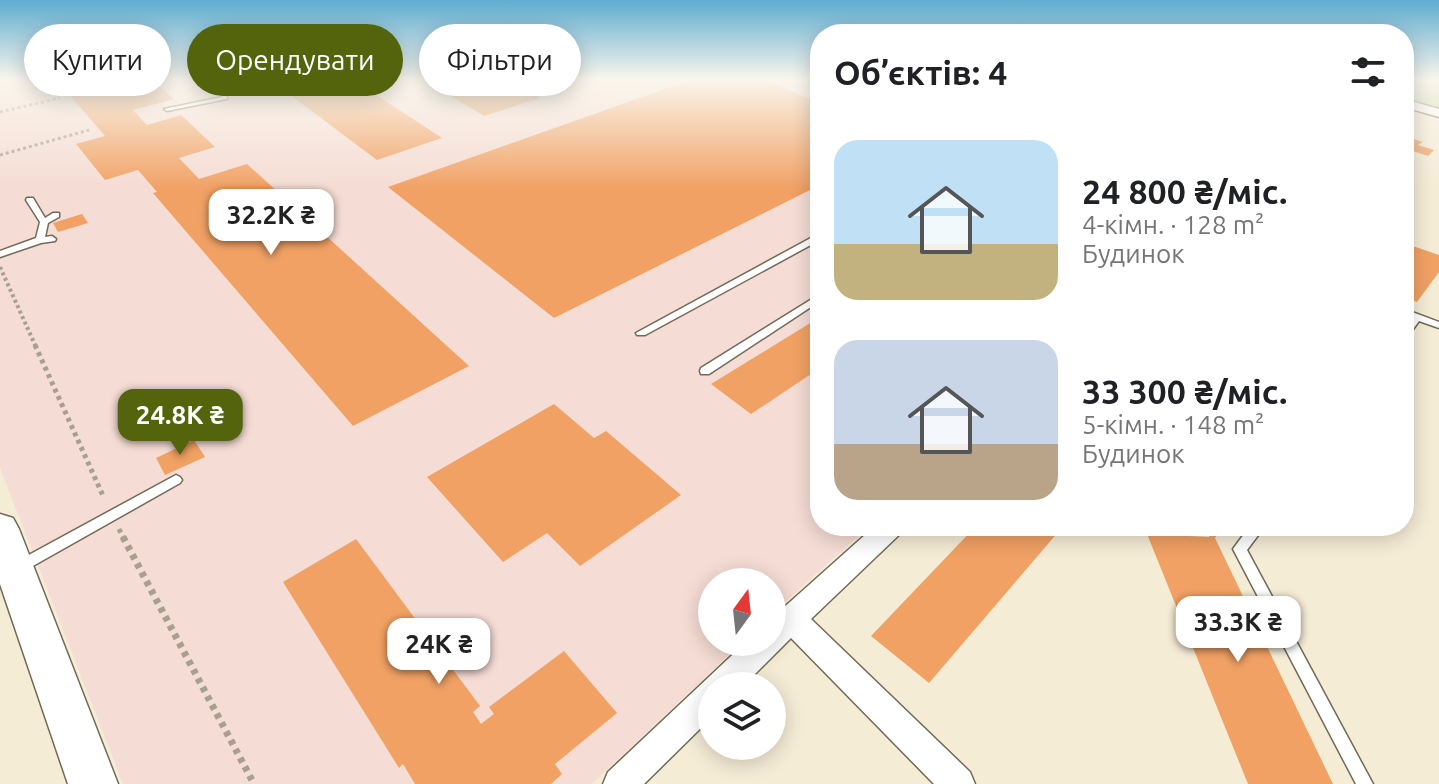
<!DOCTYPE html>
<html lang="uk">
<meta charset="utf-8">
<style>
body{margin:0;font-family:Ubuntu,sans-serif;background:#f2f2f2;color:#202124;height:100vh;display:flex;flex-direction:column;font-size:30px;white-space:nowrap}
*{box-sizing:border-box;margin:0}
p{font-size:26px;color:#757577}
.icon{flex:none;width:44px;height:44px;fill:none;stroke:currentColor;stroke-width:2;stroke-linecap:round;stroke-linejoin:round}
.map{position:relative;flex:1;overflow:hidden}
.drawer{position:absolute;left:810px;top:24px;width:604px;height:512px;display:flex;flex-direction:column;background:#fff;border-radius:32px;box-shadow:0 4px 20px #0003}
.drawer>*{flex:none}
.top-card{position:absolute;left:24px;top:24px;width:666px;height:72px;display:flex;gap:16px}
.needle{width:52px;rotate:15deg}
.controls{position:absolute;left:698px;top:568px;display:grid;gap:16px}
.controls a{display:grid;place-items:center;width:88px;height:88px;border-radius:50%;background:#fff;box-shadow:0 4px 20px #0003;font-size:40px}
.price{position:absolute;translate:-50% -68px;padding:0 18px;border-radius:16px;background:#fff;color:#222;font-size:26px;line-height:52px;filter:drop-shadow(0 2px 4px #0008)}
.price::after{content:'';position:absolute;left:50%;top:48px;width:24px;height:18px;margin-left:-12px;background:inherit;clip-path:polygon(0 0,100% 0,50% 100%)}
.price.selected{background:#53640d;color:#fff}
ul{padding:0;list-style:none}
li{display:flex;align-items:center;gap:24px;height:200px;padding:0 24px}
li span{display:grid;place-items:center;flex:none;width:224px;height:160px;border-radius:24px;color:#555}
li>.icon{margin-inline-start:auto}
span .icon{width:96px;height:96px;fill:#fffc;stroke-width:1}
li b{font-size:34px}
h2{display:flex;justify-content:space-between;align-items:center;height:96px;padding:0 24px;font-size:34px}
.chip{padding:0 28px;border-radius:36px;background:#fff;box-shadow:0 4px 20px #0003;font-size:28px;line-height:72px}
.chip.selected{background:#53640d;color:#fff}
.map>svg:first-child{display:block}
</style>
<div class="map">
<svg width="1439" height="784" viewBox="0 0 1439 784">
<rect width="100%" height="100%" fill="#f5ecd6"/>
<path fill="#f5dcd4" d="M0,79H820V526H869L772,614V582H712V642H742L592,784H123L0,468Z"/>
<path fill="#bad798" d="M1404,79L1439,84V110L1404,100Z"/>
<path fill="#f1a164" d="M56,79H152L174,99L133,110L147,125L181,115L215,147L179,158L199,179L247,164L469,366L353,426L153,193L157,192L138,170L105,180L76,144L105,136Z
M341,79H352L442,138L377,160L289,94Z
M422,79H506L540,98L484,116Z
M693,79H761L820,103V185L554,318L388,187Z
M1404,136L1423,142L1418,145L1434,150L1428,156L1404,148Z
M82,214L88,223L58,232L53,223Z
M1404,243L1439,255V272L1417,302L1404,297Z
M820,317V368L751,414L711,384Z
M554,404L594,438L606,431L681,495L580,566L547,533L503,562L427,477Z
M194,440L205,457L165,475L156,458Z
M976,526H1051L1059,531L929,683L871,636Z
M1206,526H1222L1215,538L1333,784H1248L1147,534L1209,537L1212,529Z
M356,539L480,706L473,712L481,724L494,714L489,707L564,651L617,713L555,764L562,774L551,784H415L403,764L399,768L283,582Z"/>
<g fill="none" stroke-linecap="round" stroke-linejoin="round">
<g stroke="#726a57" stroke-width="3">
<path id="service" d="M210,79H217L226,87L227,99L167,111L164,109L222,97L221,89Z
M27,198H33L45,218L53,213H59V217L48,223L45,237L52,236L56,239L55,241L41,243L0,257V251L36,238L40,222L26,200Z
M820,233V240L645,335H637L636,333Z
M820,294V301L709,374H701L700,371L701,368Z
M1404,309L1439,322V328L1419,321L1408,336L1404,337V327L1411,318L1404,315Z
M176,475L180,477L182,480L180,483L24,571L19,573L14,571L12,567L14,563Z
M1250,526H1265L1247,550L1373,784H1356L1233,549Z"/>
</g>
<g stroke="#726a57" stroke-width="3">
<path id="minor" d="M1404,99L1439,109V117L1404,107Z
M875,526H905L901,533L811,619L970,772L975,784H934L791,638L743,686H712V717L644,784H603L608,772L746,642H772V618Z"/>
</g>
<g stroke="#726a57" stroke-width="3">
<path id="secondary" d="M0,514L13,518L19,529L118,784H68L0,584Z"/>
</g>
<path stroke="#a7a090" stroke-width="3" stroke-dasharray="3 3" stroke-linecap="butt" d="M0,112L60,98
M0,155L89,130"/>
<path stroke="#a7a090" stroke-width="4" stroke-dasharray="3 3" stroke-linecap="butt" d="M0,267L36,347"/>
<path stroke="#a7a090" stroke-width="5" stroke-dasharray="4 4" stroke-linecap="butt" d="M35,345L104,498
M119,529L124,539"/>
<path stroke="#a7a090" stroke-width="7" stroke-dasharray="5 5" stroke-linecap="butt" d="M123,537L254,784"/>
<use href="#service" fill="#fff" fill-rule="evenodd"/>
<use href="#minor" fill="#fff" fill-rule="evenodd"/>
<use href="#secondary" fill="#fff" fill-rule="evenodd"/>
</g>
<linearGradient id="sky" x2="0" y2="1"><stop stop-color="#5eacd0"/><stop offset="0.42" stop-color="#faf6ed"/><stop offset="1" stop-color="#faf6ed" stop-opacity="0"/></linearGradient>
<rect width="1439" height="189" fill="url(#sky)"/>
</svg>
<div class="controls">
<a><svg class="needle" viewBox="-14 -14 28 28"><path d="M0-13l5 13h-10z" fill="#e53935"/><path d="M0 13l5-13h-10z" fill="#757577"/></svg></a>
<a><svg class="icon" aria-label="layers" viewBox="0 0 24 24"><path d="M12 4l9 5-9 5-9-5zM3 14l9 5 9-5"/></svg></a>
</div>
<b class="price" style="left:271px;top:257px">32.2K ₴</b>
<b class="price selected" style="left:180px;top:457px">24.8K ₴</b>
<b class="price" style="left:1238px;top:664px">33.3K ₴</b>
<b class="price" style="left:439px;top:686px">24K ₴</b>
<div class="top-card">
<a class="chip">Купити</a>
<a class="chip selected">Орендувати</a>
<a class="chip">Фільтри</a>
</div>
<section class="drawer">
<h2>Об’єктів: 4<svg class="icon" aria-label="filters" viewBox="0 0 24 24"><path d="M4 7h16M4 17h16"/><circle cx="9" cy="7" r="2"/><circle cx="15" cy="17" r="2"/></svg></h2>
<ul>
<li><span style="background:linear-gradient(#bfe0f5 65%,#c2b280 0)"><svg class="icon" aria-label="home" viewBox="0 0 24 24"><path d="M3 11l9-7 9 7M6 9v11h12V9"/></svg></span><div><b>24 800 ₴/міс.</b><p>4-кімн. · 128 m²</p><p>Будинок</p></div></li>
<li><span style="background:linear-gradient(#c9d6e8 65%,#b9a48a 0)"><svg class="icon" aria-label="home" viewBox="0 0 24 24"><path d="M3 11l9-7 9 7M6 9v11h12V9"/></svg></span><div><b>33 300 ₴/міс.</b><p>5-кімн. · 148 m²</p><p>Будинок</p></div></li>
</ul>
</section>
</div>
